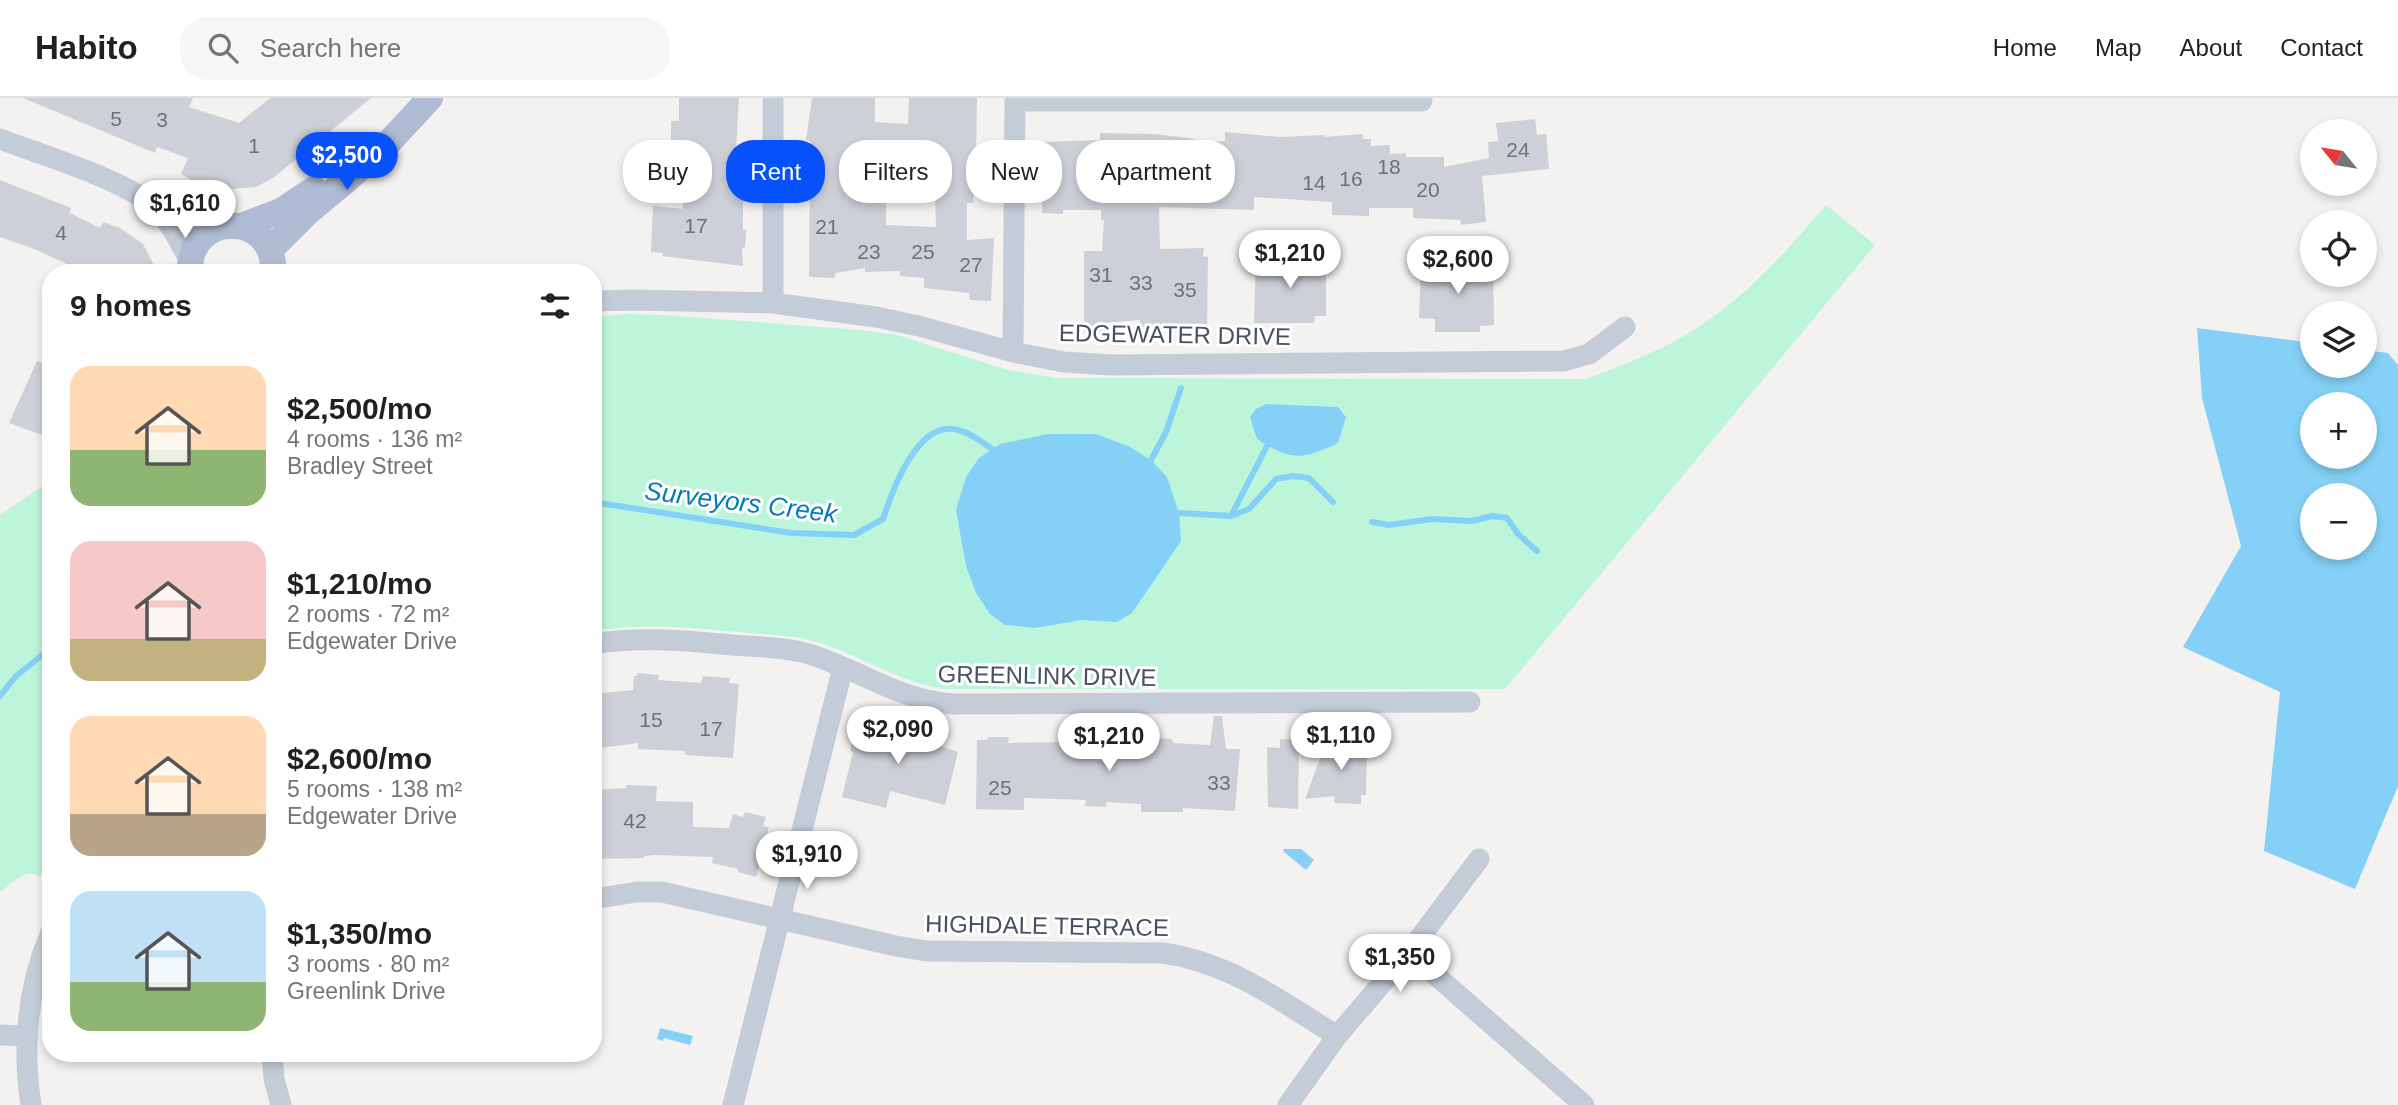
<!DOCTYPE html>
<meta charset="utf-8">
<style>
body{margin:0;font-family:Arial,sans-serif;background:#f6f6f6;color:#202124;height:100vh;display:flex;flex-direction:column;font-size:26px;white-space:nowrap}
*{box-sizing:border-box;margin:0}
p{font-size:23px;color:#757577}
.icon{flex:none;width:38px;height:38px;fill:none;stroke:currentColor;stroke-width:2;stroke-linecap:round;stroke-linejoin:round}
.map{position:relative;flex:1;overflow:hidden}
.drawer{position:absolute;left:42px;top:166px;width:560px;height:798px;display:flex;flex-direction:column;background:#fff;border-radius:28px;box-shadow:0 4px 10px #0003}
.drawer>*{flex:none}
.guide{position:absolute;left:623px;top:42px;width:665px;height:63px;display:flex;gap:14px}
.needle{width:46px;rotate:300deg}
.fabs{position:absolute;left:2300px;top:21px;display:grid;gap:14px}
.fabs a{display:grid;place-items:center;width:77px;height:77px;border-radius:50%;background:#fff;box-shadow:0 4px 10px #0003;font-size:35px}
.price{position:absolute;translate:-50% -60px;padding:0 16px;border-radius:24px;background:#fff;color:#222;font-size:23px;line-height:46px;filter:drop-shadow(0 2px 4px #0008)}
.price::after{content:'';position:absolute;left:50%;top:42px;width:21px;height:16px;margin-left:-10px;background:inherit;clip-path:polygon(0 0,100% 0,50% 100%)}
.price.on{background:#0651fa;color:#fff}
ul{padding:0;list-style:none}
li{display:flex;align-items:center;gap:21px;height:175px;padding:0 28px}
li span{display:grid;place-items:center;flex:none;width:196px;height:140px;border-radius:21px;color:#555}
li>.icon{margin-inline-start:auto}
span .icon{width:84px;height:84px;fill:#fffc;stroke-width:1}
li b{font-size:30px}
h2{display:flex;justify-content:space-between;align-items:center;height:84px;padding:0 28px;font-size:30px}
.chip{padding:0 24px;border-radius:28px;background:#fff;box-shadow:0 4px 10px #0003;font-size:24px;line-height:63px}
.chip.on{background:#0651fa;color:#fff}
header{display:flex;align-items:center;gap:42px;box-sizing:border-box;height:98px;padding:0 35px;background:#fff;border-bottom:2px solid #e0e0e0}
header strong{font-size:33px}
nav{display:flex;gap:38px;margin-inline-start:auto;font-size:24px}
.search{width:490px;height:63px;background:#f6f6f6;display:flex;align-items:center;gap:18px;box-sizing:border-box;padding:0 24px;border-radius:28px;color:#757577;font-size:26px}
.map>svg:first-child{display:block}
</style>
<header>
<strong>Habito</strong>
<div class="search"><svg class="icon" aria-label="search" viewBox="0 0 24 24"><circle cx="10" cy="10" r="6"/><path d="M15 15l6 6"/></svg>Search here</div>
<nav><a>Home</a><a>Map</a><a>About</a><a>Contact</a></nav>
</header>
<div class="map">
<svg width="2398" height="1007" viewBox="0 0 2398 1007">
<rect width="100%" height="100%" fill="#f4f2f1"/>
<path fill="#bdf5da" d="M1826,107L1875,147L1505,591H945C902,585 867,561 826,547C797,536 767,537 737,534C688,529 642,525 593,533V220L624,216L665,217L860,232L897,237L1008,272L1056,280L1586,281C1620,268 1653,256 1684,238C1741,205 1784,156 1826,107Z
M51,382V759L40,778C25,770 12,785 0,794V417Z"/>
<path fill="#85d0f6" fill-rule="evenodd" d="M2197,230L2312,245V268H2364V252L2388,255L2398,267V688L2355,791L2264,753L2280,594L2183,549L2241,448L2202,300ZM2364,306V359H2312V306ZM2364,397V450H2312V397Z
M1266,306L1338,309L1346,319L1338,345C1301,362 1292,363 1257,341L1250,319L1256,311Z
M1048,336H1096L1130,349L1151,362L1167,379L1179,415L1181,443L1132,515L1117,524L1082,522L1035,530L1005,527L990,516L976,495L966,468L956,412L966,379L979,360L1000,346Z
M1284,751H1301L1314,762L1306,772L1283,753Z
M660,930L693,938L690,947L664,940L663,943L657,941Z"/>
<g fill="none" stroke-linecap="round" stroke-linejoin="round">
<path stroke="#85d0f6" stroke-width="6" d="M1151,362L1166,334L1181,290
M593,404L791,435L854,437L883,421C892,393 918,320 958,332C971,335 982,344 992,351
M1179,415L1231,418L1249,411L1276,381L1293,378L1309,380L1333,404
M1231,418L1267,348
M1372,424L1389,427L1432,421L1471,423L1493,418L1507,420L1518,436L1537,453
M0,598L16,578L51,550"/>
</g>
<path fill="#cdd0d7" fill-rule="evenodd" d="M23,0H193L189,9L239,25L270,0H371L273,80L256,89L216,92L198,86L181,76L188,60L157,49L155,55Z
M679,0H739L736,51L738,55H743L738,100H743V132H746L745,149L742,150L743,168L662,158L663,155L651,154L653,108L683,111V78H668L667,52H671V23H679Z
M812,0H875V24L908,26L909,0H977L976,61H979L978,68H980V89H974L973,105H967V142L994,140L991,203L970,202L969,195L924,190V180L900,178V173L865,174V170L836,175L834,180L809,179L810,43L806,42ZM886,96L935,97L936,129L886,127Z
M1535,21L1537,37L1546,36L1549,71L1482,78L1486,124L1461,127L1460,122L1413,120V110H1369V118L1332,117V104L1254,99V112L1159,109L1160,151L1204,150L1203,158L1208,159L1207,236L1179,234V228L1140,229V222L1104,225V233H1084V153H1102L1104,122H1101V112H1063V116L1042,115L1044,44L1100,42V35L1156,36L1195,41L1196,45L1225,43V34L1281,39L1324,37V39L1363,36V41H1371V48L1390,47V56L1406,55V59H1444V69L1489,60L1488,44L1498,43L1496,25Z
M0,82L71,110L70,115L100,130L103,124L120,130L143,146L158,175H87L34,151L0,139Z
M1256,158L1326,161V218H1315L1314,225H1254Z
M1469,165L1493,167L1494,227L1480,228V234H1435V221L1419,220L1421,167Z
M37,263L51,268V340L9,325Z
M638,575L659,577L658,582L701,585L703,578L730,580L729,585L739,586L733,660L685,657V653L638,651V645L593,651V596L633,592L634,578H637Z
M1214,618H1222L1226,651H1240L1235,713L1183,710V714H1141V706L1106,704V709L1085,708L1086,702L1024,700V712L976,711L977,642H987L988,639H1009L1008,645L1066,644V640L1090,637L1106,638V642H1112L1113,646H1153V640L1172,641L1173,645L1210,647Z
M860,625L877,629L878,625L938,642L937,647L958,654L945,707L890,693L886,710L842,699L853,654L850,653L855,636L858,637Z
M1346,640L1367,641L1366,697H1361V706L1334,705L1335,698L1305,701L1326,644L1346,645Z
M1280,641L1299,642L1298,711L1268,709L1267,649L1280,650Z
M627,687L657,688L656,703L693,704V729L729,730L733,716L743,719L745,714L766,719L763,728L769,729L756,779L738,774V771L712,765L713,759L655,757L644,758V760L593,761V692L626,690Z"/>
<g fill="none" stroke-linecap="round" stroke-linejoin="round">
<path stroke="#c4ccd7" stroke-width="21" d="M773,0V205
M1015,3H1422
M0,41C41,57 131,83 159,113C172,127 181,148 191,164
M160,114L220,129
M593,203L632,202L773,205L876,219L919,228L1013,254L1064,264L1111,267L1564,263L1589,256L1625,229
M1013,254L1015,0
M593,546C640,538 685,543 732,547C759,549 787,549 812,557C864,574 896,601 953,606L1470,604
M593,801L637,794H662L896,848L926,853L1162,855C1229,864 1281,903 1337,938
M1409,854L1584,1007
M0,937L26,938
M272,956L274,981L281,1007
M31,1007C22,947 27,890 51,834
M733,1007L843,569
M1288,1007L1337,938L1409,854L1479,761"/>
<path stroke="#afbcd3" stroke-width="26" d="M241,128L281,113L314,91
M270,152L307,115L380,54L430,0
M190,175C187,112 277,112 273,175"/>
</g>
<g text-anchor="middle" stroke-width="6" stroke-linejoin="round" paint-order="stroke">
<g font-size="21" fill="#68717f">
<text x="116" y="28">5</text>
<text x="162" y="29">3</text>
<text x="254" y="55">1</text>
<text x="1518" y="59">24</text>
<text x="1389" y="76">18</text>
<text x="1351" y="88">16</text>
<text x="1314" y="92">14</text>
<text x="1428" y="99">20</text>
<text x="696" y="135">17</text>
<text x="827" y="136">21</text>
<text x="61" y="142">4</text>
<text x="869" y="161">23</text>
<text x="923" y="161">25</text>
<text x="971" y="174">27</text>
<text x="1101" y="184">31</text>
<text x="1141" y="192">33</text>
<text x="1185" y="199">35</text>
<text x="651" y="629">15</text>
<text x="711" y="638">17</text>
<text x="1219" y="692">33</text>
<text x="1000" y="697">25</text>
<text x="635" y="730">42</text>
</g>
<g font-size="24" fill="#475162" stroke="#fff">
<text transform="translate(1175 237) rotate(1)" y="8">EDGEWATER DRIVE</text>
<text transform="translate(1047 578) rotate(1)" y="8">GREENLINK DRIVE</text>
<text transform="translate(1047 828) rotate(1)" y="8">HIGHDALE TERRACE</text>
</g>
<g font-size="26" font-style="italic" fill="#007cbb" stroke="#fff">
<text transform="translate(741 404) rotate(7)" y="9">Surveyors Creek</text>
</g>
</g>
</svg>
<div class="fabs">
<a><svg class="needle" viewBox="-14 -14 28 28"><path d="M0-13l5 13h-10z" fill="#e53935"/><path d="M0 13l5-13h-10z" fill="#757577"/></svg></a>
<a><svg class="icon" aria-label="locate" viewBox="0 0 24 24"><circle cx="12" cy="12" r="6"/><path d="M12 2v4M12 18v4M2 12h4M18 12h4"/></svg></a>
<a><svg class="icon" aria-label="layers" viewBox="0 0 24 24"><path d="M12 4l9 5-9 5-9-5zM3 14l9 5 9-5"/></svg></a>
<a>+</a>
<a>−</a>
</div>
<b class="price on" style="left:347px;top:94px">$2,500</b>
<b class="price" style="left:185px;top:142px">$1,610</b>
<b class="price" style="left:1290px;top:192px">$1,210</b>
<b class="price" style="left:1458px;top:198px">$2,600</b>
<b class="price" style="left:898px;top:668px">$2,090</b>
<b class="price" style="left:1341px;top:674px">$1,110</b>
<b class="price" style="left:1109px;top:675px">$1,210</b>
<b class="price" style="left:807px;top:793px">$1,910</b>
<b class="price" style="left:1400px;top:896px">$1,350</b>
<div class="guide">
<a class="chip">Buy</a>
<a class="chip on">Rent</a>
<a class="chip">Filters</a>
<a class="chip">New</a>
<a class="chip">Apartment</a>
</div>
<section class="drawer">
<h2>9 homes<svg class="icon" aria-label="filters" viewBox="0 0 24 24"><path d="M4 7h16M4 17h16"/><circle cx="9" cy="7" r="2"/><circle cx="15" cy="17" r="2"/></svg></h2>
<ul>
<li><span style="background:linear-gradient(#ffd9b3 60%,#8fb573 0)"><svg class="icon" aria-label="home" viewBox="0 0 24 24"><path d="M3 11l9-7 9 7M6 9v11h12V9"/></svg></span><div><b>$2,500/mo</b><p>4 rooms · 136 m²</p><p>Bradley Street</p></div></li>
<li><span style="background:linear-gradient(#f6c9c9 70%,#c2b280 0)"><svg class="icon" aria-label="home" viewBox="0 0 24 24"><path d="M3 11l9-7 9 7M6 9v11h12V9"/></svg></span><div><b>$1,210/mo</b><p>2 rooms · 72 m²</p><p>Edgewater Drive</p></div></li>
<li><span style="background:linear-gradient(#ffd9b3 70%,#b9a48a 0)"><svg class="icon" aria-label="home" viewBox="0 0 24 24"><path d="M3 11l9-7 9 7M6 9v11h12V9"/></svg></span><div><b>$2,600/mo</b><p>5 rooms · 138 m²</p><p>Edgewater Drive</p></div></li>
<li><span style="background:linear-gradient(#bfe0f5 65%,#8fb573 0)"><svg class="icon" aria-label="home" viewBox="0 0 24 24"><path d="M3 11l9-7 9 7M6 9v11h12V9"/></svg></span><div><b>$1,350/mo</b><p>3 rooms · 80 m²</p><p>Greenlink Drive</p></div></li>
</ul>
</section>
</div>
